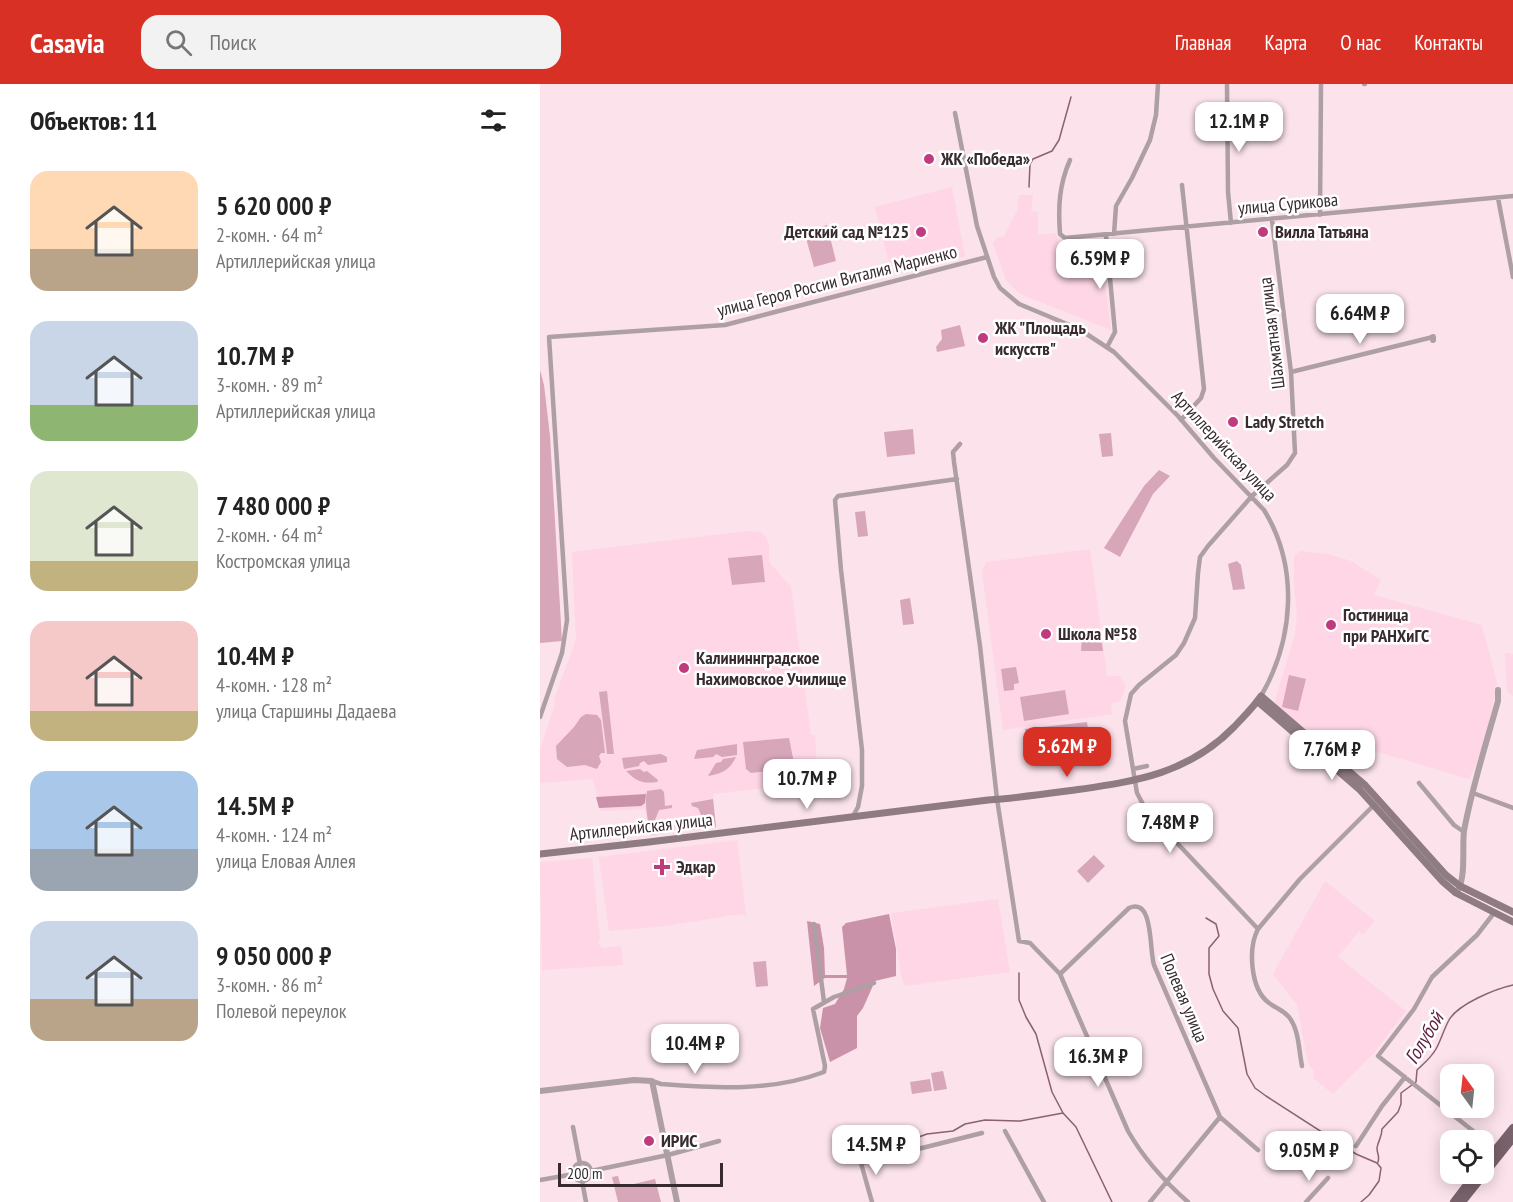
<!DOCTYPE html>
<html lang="ru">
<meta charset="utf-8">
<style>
body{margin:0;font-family:"PT Sans Narrow",sans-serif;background:#f2f2f2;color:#222;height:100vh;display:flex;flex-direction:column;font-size:22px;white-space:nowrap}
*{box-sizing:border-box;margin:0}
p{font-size:20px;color:#767676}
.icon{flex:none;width:33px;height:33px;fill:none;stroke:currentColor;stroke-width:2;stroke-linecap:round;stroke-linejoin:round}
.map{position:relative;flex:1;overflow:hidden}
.panel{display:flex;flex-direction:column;background:#fff;width:540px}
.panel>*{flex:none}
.needle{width:39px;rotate:345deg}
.buttons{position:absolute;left:900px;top:980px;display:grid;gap:12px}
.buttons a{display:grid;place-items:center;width:54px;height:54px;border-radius:12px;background:#fff;box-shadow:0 3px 15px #0003;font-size:30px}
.scale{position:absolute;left:18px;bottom:15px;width:165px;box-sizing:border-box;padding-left:6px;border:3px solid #372b2f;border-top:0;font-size:16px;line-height:21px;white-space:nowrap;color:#372b2f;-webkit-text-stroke:4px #fff;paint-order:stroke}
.price{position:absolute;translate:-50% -51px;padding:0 14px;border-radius:12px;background:#fff;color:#222;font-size:20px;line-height:39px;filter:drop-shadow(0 2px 3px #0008)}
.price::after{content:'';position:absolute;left:50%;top:36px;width:18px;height:14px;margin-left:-9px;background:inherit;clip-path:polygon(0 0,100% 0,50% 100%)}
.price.active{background:#d93025;color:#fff}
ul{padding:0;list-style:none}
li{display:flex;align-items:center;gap:18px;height:150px;padding:0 30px}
li span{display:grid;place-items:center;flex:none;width:168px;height:120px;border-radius:18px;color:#555}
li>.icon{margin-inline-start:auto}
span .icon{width:72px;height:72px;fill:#fffc;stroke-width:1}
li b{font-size:26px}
h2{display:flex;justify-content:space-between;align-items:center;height:72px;padding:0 30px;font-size:26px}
header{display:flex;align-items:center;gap:36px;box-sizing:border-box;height:84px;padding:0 30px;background:#d93025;color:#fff}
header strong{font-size:28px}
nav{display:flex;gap:33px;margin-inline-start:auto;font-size:21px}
.search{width:420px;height:54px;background:#f2f2f2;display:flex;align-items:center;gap:15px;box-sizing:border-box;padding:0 21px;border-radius:18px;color:#767676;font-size:22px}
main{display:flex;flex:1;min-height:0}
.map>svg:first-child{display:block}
</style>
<header>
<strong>Casavia</strong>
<div class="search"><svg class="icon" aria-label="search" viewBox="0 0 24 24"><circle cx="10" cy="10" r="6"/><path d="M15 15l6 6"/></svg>Поиск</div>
<nav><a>Главная</a><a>Карта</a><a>О нас</a><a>Контакты</a></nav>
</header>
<main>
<section class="panel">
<h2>Объектов: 11<svg class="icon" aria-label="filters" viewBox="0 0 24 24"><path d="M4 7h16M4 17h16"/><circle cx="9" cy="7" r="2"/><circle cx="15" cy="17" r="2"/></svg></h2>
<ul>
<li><span style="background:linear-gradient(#ffd9b3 65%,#b9a48a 0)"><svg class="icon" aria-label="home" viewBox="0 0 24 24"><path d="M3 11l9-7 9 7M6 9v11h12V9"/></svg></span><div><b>5 620 000 ₽</b><p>2-комн. · 64 m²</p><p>Артиллерийская улица</p></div></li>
<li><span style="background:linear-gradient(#c9d6e8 70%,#8fb573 0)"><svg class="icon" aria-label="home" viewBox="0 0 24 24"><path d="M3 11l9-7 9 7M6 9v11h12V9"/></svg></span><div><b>10.7M ₽</b><p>3-комн. · 89 m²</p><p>Артиллерийская улица</p></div></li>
<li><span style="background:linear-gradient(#dfe7d0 75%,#c2b280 0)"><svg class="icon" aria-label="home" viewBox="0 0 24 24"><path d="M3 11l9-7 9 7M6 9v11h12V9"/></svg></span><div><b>7 480 000 ₽</b><p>2-комн. · 64 m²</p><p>Костромская улица</p></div></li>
<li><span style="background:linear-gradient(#f6c9c9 75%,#c2b280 0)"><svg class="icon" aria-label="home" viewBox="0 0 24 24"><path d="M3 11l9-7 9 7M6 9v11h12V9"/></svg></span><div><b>10.4M ₽</b><p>4-комн. · 128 m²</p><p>улица Старшины Дадаева</p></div></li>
<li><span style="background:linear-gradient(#a9c7e8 65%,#9aa5b1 0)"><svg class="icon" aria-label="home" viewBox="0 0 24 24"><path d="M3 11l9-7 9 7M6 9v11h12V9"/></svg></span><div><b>14.5M ₽</b><p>4-комн. · 124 m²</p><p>улица Еловая Аллея</p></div></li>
<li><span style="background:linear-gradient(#c9d6e8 65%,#b9a48a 0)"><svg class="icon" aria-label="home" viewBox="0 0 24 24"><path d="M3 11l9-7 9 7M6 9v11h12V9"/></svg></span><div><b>9 050 000 ₽</b><p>3-комн. · 86 m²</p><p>Полевой переулок</p></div></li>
</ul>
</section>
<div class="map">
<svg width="973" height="1118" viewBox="0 0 973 1118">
<rect width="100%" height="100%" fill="#fbe2eb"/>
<path fill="#fed6e5" d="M412,103L425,172L352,191L335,123Z
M479,111H493L491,127L498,128V151L516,149L518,158L560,156L571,246L485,212L478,208L466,196L453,160L457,154L464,152L477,127Z
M207,447L221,448L226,453L229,462V478L251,503L271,651H275L278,700L243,705L241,702L173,710L176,741L110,750L105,725L61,727L53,695L0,699V666L14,623L15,613L36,555L32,468Z
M550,465L567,592H580L586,602L580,617L571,619L572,630L463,646L442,488L446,478Z
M760,467L788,470L811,477L841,496L834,511L942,541L957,599L947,648L937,679L929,695L811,660L808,670L779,657L735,620L736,613L755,551L757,530L754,501V472Z
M965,569L973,570V612L967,607Z
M197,756L206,832L200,830L118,843L69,847L59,773Z
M52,774L60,856L58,857L59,861L63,864L81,862L83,881L2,886L0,778Z
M785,797L835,837L823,851L819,847L798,873L866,927L833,970L793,1010L773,994L774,987L768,979L757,921L733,890Z
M458,815L470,888L365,902L362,895L351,829Z"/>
<path fill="#d7a6b9" d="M287,141L296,177L274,183L264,147Z
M420,241L425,262L397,268L396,263L402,255L401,246Z
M0,286L4,301L10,352L22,557L0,559Z
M373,345L375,370L347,373L344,348Z
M571,349L573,372L562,373L559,350Z
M619,386L630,392L613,410L580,473L564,464L604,402Z
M325,427L328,452L318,453L315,428Z
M222,471L225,498L192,501L188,474Z
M697,477L701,481L705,505L693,506L688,480Z
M370,514L374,540L363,541L360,516Z
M560,546L563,567H541L542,547Z
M476,583L479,599L474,600V606L464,607L461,585Z
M749,591L766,595L758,627L742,623Z
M525,606L529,630L484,637L480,613Z
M67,607L74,670H67L59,608Z
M46,630L57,631L61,636L65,669H61L59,672L61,678L57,685L45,681L27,683L17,675L16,662L34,643L41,633Z
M547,638L549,652L488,662L485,645Z
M249,654L254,679L251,684L211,689L206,685L203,658Z
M197,660V671L182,673L176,670L173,673L154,675L157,666Z
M121,670L127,673V678L108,681L104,677L100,679L99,682L84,685L82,674Z
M196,673C190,686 181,690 168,692L176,679L181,678L183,675Z
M100,685L104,688L107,687L118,696L117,698C102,700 96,697 86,687Z
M121,705L124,708L125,722L132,721V724L119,726L115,736L117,741L124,744V749L111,751C108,737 104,720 107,707Z
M173,715L176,743L153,746V739L160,737L161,731L158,724L152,722L151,719Z
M554,771L565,782L548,799L537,787Z
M226,877L228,902L216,903L213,878Z
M169,943L170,955L141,958L140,947Z
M403,987L407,1005L394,1007L391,989Z
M390,995L392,1007L372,1010L370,998Z
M78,1092L81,1103L115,1095L121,1118H78L72,1093Z"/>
<path fill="#c992a8" d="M106,710L105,719L101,722L59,724L56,713Z
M349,830L356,865V892L335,897L323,924L317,932V964L290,978L280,944L283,924L295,920L304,905L307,894H285L274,902L267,837L280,840L284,864L285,891H307L302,843L306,839Z"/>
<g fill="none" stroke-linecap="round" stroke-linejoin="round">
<path stroke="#8a6272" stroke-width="1.5" d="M489,103L490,80L493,75L512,67L519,56L531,13
M666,834L676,840L679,852L669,864V890L673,905L683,927L698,944L707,990L715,1004L726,1012L816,1070L837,1079L841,1084L839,1097L829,1111L821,1118
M479,889V916L486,933L496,950L512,1008L523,1029L536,1043L572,1118
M331,1066L371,1061L376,1054L387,1050L413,1047L425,1040L445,1036L480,1037L523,1029
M838,1078C840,1072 837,1070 837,1064C838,1057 842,1053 842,1045L858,1028L861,1020V1009L876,998L877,986C884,979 891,974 896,965C901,956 904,945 909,936C918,920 955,905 973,901"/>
<path stroke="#ad9fa4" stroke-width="4.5" d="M687,0L688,108L691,139
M824,0H825
M415,29L437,142L454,193L460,204L479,220L539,245L574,268L638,332L674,374L724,426C759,483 754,555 721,612
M530,76C519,101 518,123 520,150L525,154L973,112
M958,114L973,193
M780,131L781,0
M574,150L576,122L592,94L610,56L616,31L618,0
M566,151L575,248L567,263
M751,288L893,253
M641,336L661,314L664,305L642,101
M420,360L413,368L414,378L440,562L457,715L479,857L490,859L520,890L588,1047C604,1075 624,1097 648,1118
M0,633L22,569L27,536L9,253L185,241L447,173
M593,685L607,682
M879,699L914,741L924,748
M933,709L973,724
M313,732L318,723L322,702V666L301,486L295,416L298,412L417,395
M954,829L937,851L892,893L874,925L838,972L956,1065
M274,840L284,918
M718,845L606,726L597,709L585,637L591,610L599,601L636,571L644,559L655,534L658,489L660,473L668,462L712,412L747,381L755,369L751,288L732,136
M520,890L589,824C614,813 609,866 614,881L680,1033L718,1066
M762,982C759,968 759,948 751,936C746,927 737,925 729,919C710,905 708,864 718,845L760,795L834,721
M112,997L121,1000C176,1004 231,1008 284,988L285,982L273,925L294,913L334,899
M33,1043L40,1080
M465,1047L504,1118
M312,1053L319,1072L332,1118
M816,1062L842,1022L865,993
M322,1079L442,1049
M33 1088a9 9 0 1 1 18 0a9 9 0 1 1-18 0Z
M51,1087L128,1071L179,1057
M0,1096L34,1090
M42,1097L46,1118
M610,1118L680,1033
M766,1118L788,1094"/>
<path stroke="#ad9fa4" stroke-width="6" d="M893,253V256
M918,806C926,792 922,764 924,747C932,703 946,660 958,617V606
M0,1007L94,996L112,997L137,1118"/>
<path stroke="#8f7b82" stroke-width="7" d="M717,617L819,705L902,797L916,809L973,838
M0,770L109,758L448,716C477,714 505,710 535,706C596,697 648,690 694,643C703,633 713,624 721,612L825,701L906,791L920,802L973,828"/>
<path stroke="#79626b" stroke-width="8" d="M944,1080L973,1044
M914,1118L936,1089
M922,1118L973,1054"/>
</g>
<g fill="#c03b7d" stroke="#fff" stroke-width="2">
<circle cx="389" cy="75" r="6"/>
<circle cx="381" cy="148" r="6"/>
<circle cx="723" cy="148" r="6"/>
<circle cx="443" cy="254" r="6"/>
<circle cx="693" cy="338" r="6"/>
<circle cx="791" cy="541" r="6"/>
<circle cx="506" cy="550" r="6"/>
<circle cx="144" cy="584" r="6"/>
<path d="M119 774h6v6h6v6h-6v6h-6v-6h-6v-6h6z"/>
<circle cx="109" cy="1057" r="6"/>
</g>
<g text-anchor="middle" stroke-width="5" stroke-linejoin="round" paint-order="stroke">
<g font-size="18" font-weight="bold" fill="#372b2f" stroke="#fff" text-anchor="start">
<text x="401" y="81">ЖК «Победа»</text>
<text x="369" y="154" text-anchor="end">Детский сад №125</text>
<text x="735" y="154">Вилла Татьяна</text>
<text x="455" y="250">ЖК "Площадь<tspan x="455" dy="21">искусств"</tspan></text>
<text x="705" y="344">Lady Stretch</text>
<text x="803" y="537">Гостиница<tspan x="803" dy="21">при РАНХиГС</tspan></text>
<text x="518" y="556">Школа №58</text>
<text x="156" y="580">Калининнградское<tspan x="156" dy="21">Нахимовское Училище</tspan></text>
<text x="136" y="789">Эдкар</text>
<text x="121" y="1063">ИРИС</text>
</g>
<g font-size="18" fill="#372b2f" stroke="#fff">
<text transform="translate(748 120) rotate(-5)" y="6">улица Сурикова</text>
<text transform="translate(297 197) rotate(-14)" y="6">улица Героя России Виталия Мариенко</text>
<text transform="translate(732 249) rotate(-97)" y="6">Шахматная улица</text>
<text transform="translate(684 362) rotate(47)" y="6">Артиллерийская улица</text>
<text transform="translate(101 743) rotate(-6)" y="6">Артиллерийская улица</text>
<text transform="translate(644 914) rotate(67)" y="6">Полевая улица</text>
</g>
<g font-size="20" font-style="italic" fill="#5f1d3d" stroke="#fff">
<text transform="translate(884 954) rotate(-59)" y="7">Голубой</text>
</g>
</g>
</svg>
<div class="buttons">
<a><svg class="needle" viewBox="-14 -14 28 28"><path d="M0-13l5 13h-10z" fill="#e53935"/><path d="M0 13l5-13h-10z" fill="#767676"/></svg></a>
<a><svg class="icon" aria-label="locate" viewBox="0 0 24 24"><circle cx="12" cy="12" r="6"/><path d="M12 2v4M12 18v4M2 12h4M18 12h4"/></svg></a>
</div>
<div class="scale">200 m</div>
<b class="price" style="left:699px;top:69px">12.1M ₽</b>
<b class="price" style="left:560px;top:206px">6.59M ₽</b>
<b class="price" style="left:820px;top:261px">6.64M ₽</b>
<b class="price active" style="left:527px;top:694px">5.62M ₽</b>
<b class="price" style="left:792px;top:697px">7.76M ₽</b>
<b class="price" style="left:267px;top:726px">10.7M ₽</b>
<b class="price" style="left:630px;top:770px">7.48M ₽</b>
<b class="price" style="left:155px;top:991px">10.4M ₽</b>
<b class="price" style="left:558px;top:1004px">16.3M ₽</b>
<b class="price" style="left:336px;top:1092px">14.5M ₽</b>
<b class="price" style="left:769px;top:1098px">9.05M ₽</b>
</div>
</main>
